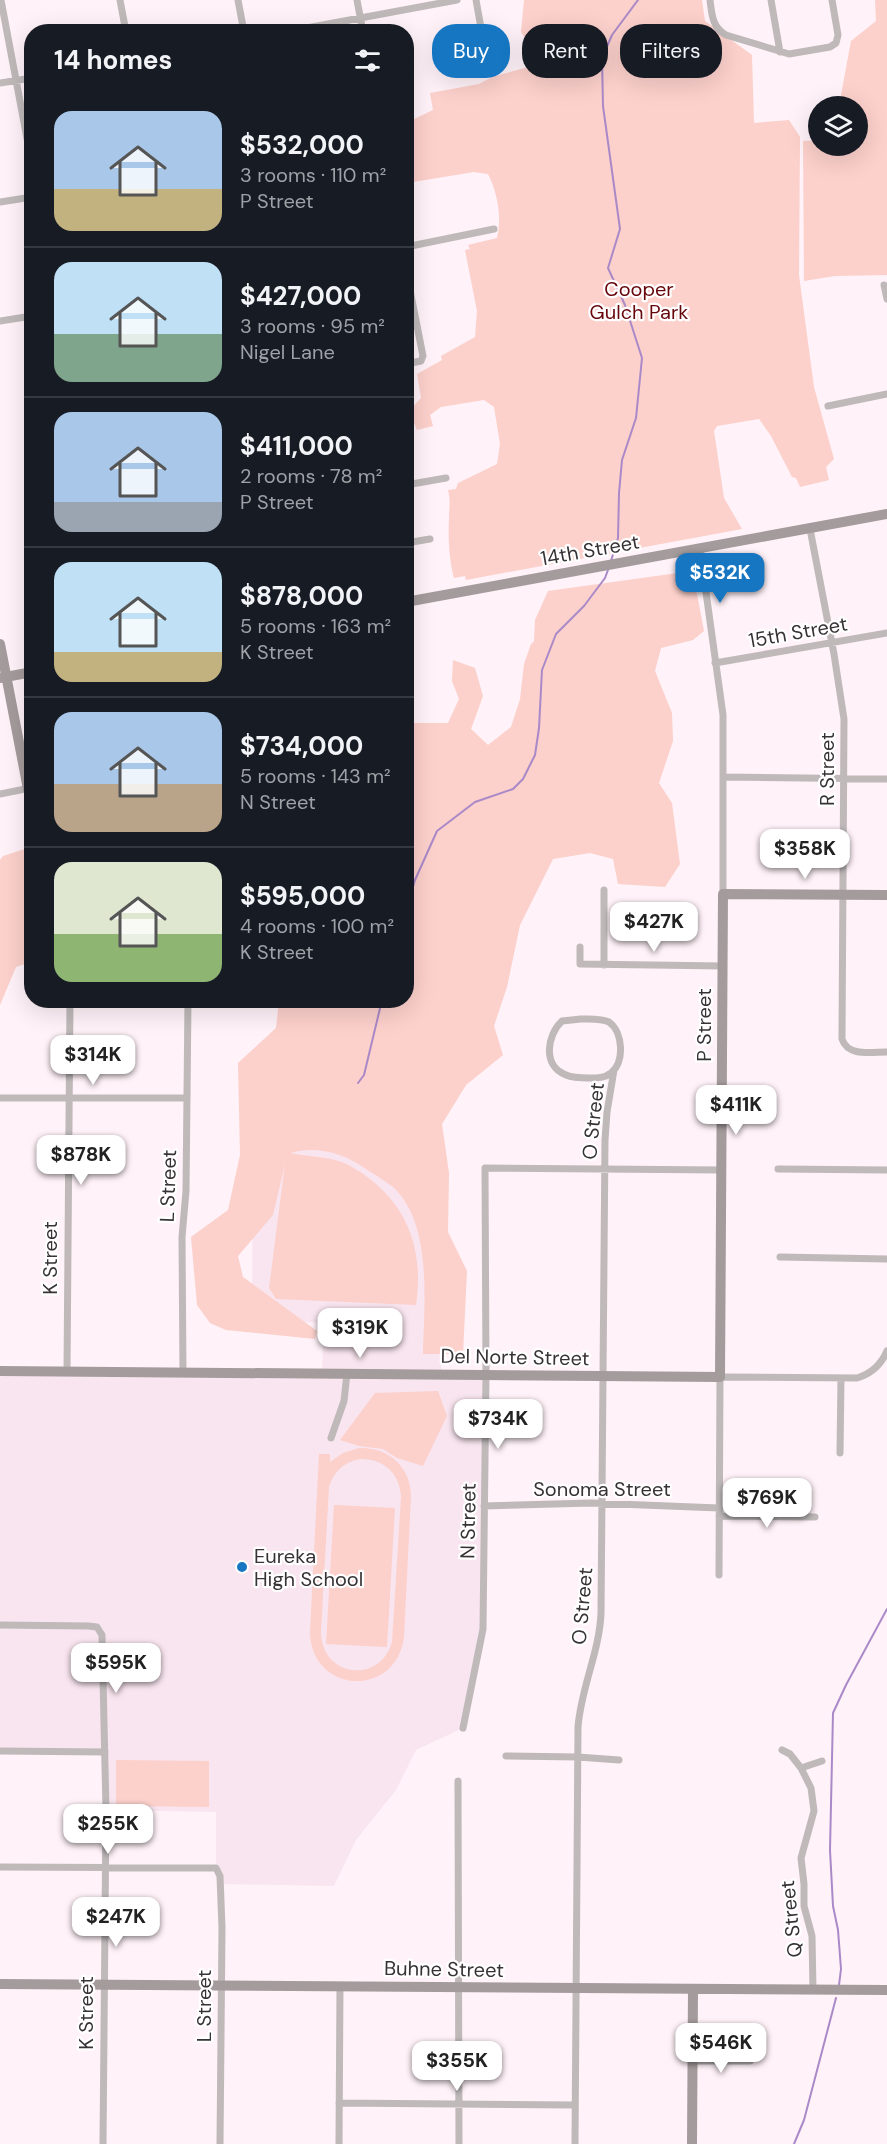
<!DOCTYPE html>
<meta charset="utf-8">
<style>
body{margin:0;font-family:"DM Sans",sans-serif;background:#242831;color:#f1f3f6;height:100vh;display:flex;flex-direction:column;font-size:22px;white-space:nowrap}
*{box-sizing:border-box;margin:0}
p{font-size:20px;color:#9ea1a6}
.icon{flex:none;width:33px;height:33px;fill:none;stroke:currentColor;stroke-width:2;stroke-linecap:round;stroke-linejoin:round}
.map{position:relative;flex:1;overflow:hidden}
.panel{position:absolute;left:24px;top:24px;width:390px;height:984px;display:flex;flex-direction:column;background:#171b24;border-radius:24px;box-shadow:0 6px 24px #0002}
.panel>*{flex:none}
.top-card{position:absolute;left:432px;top:24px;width:364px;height:54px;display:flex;gap:12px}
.buttons{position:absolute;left:808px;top:96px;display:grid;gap:12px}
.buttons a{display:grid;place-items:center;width:60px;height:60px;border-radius:50%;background:#171b24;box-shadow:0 6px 24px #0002;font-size:30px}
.price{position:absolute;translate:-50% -51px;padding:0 14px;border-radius:12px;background:#fff;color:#222;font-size:20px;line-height:39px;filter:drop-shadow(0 2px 3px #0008)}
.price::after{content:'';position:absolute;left:50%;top:36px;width:18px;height:14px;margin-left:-9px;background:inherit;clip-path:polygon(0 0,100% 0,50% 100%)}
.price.on{background:#1676c2;color:#fff}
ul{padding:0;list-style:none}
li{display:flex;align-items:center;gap:18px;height:150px;padding:0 30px}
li+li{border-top:2px solid #363941}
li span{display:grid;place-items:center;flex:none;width:168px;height:120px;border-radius:18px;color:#555}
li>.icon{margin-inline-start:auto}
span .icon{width:72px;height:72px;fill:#fffc;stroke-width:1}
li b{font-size:26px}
h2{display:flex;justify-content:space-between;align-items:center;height:72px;padding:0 30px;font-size:26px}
.chip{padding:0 21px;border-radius:24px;background:#171b24;box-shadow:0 6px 24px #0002;font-size:21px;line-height:54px}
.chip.on{background:#1676c2;color:#fff}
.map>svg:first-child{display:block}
</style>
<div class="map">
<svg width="887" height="2144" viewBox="0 0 887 2144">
<rect width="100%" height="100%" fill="#fff2f8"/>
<path fill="#f9e5ef" d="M253,1129H440L441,1374H486L483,1629L463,1728L416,1750L396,1790L356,1840L334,1886L220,1884L216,1868V1812L106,1810L105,1752L0,1751V1371L322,1373L324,1323L252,1319Z"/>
<path fill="#fcd0cb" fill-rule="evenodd" d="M524,0H702L705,21L752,55L754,123L789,120L800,137L799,275L814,387L834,459L826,467L829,480L800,487L796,478L792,477L771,436L759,419L717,426L714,431L724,498L742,529L466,580L465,576L454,578C449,560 448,537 449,519C449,507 451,502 448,490L456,489L458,483L497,464L500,444L494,407L484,400L441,407L430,415L433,426L417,430L409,411L421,398L417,374L442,360L441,356L475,337L477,311L465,250L470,249L468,245L497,238C502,217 498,194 488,174L474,172L407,183L406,123L433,110L430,93L479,84L492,77L532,66L534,52L521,32Z
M875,0H887V275L835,276L804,281L803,141L819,140V146H858V106H839L851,41L876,21Z
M685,572L697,594L704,631L693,640L661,648L655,671L672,713L673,741L659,783L672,803L680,864L665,887L618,884L613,859L590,853L553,859L520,925L507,987L494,1026L503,1055L466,1085L442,1124L449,1173L448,1232L467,1271L463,1354H423C424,1304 433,1224 393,1187C384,1180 373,1174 363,1167C340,1152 316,1146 290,1153C303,1156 317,1156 331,1159C347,1162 363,1173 375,1183C412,1215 423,1257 416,1305L276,1299L269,1288L285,1164L273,1215L238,1256L243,1277L317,1331L315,1339L226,1330L210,1323L197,1305L191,1237L228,1210L240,1155L238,1063L276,1028L279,1001L406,1000L407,723H448L459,699L452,681L453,660L475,668L483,696L471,729L488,745L511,727L520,699L524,664L531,644L534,641L535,620L548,591Z
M31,847V962L16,967L0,1005V860L3,856Z
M438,1391L447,1416L423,1466L397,1458L383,1449L359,1446L340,1440L375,1393Z
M359,1448C389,1447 411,1467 411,1497L404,1637C396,1699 311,1694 310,1632L319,1454H330V1462L343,1453ZM360,1459C383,1458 400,1473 401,1497L392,1642C380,1685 321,1677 321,1632L329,1487C334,1471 344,1462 360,1459Z
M334,1505L395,1508L387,1647L326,1644Z
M116,1760L209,1761V1807L116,1806Z"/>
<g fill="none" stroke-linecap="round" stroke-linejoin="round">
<path stroke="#aa89c8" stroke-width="2" d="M611,561L618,538L619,493L622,460L636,418L642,358L625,305L608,268L620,229L603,106L602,58L612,35L638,0
M406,910L415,880L437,831L475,802L513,789L523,779L535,755L539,728L542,670L556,634L584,606L605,578L608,570
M358,1083L364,1075L382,1000
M839,1985L841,1969L838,1930L833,1906L830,1850L833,1713L846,1685L887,1609
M794,2144L804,2120L836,1998"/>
<path stroke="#bfb9ba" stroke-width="7" d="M1,0L32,165
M120,0L126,32
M238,0L244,32
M357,0L363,32
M476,0L488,67
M710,0C712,15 712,27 726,35L789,54L830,47L836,43L838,35L832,0
M771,0L780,52
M285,32L457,0
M0,83L32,78
M0,202L32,197
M406,247L494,229
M406,270L423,356L421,361L406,364
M884,285L887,299
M0,321L32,316
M828,406L887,394
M406,485L446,478
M810,529L834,654L844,719L842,1039C848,1057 871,1052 887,1052
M406,543L430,539
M700,549L723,715V894
M715,663L887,633
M724,777L887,779
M0,794L30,788
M580,947V964L723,966
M604,965V890
M581,1019C589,1019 601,1018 609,1022C623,1032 625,1062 611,1073C605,1078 597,1078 589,1078C582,1078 573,1078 566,1075C542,1066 547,1035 562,1021Z
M0,1098H186
M778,1169L887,1170
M780,1257L887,1259
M67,1371L70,1000
M183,1373L182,1237L186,1191L188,1000
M331,1438L344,1401L347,1373
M840,1453L841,1378
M484,1506L592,1503L719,1508
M719,1516L815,1517
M719,1575L720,1377L857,1378C871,1374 881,1365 887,1351
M0,1625L88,1626L97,1627L102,1635L106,1810L103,2144
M463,1728L483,1629L486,1374L485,1168L722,1170
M782,1750L790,1754L801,1768L811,1788L814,1811L801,1858L804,1884V1906L812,1936L813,1990
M0,1751L105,1752
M506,1756L578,1757L619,1760
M801,1768L822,1761
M458,1781L459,2144
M0,1867L216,1868L220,1876L222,1928L220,2144
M692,2061H750
M339,2103L575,2105
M339,2144L340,1986
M575,2144L578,1727C581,1688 599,1653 601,1614L605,1140L607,1112L614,1070"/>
<path stroke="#a49b9c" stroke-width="10" d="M406,602L887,514
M0,644L28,789
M0,678L32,672
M0,1371L720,1377L723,894L887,895
M0,1984L887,1990
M692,2144L693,1989"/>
</g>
<circle fill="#1676c2" stroke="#fff" stroke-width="2" cx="242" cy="1567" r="6"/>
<g text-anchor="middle" stroke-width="4.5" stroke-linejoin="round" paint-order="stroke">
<g font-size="20" fill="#67060b" stroke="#fff">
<text x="639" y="296">Cooper<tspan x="639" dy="23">Gulch Park</tspan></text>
</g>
<g font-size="20" fill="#373235" stroke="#fff">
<text transform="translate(590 550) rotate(-10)" y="7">14th Street</text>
<text transform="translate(798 632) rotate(-10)" y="7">15th Street</text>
<text transform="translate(827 769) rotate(-90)" y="7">R Street</text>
<text transform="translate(704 1025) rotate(-90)" y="7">P Street</text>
<text transform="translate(593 1121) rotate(-84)" y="7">O Street</text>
<text transform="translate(168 1186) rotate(-88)" y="7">L Street</text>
<text transform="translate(50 1258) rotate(-90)" y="7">K Street</text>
<text transform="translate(515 1357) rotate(1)" y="7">Del Norte Street</text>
<text x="602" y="1496">Sonoma Street</text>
<text transform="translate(468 1521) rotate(-89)" y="7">N Street</text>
<text transform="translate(582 1606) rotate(-85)" y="7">O Street</text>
<text transform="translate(791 1919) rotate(-96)" y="7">Q Street</text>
<text transform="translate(444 1969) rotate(1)" y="7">Buhne Street</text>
<text transform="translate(204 2006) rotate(-90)" y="7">L Street</text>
<text transform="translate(86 2013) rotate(-90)" y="7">K Street</text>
</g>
<g font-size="20" fill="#373235" stroke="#fff" text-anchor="start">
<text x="254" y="1563">Eureka<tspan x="254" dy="23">High School</tspan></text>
</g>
</g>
</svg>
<div class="buttons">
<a><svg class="icon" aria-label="layers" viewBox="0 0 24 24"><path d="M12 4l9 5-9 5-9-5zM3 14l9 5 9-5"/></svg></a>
</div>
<b class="price on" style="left:720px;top:604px">$532K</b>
<b class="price" style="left:805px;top:880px">$358K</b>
<b class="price" style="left:654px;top:953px">$427K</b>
<b class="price" style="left:93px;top:1086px">$314K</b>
<b class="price" style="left:736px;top:1136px">$411K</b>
<b class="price" style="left:81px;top:1186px">$878K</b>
<b class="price" style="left:360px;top:1359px">$319K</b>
<b class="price" style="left:498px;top:1450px">$734K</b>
<b class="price" style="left:767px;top:1529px">$769K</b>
<b class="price" style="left:116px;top:1694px">$595K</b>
<b class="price" style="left:108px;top:1855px">$255K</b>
<b class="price" style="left:116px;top:1948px">$247K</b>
<b class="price" style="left:721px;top:2074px">$546K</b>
<b class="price" style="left:457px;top:2092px">$355K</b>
<div class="top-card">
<a class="chip on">Buy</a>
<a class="chip">Rent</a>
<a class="chip">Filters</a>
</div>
<section class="panel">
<h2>14 homes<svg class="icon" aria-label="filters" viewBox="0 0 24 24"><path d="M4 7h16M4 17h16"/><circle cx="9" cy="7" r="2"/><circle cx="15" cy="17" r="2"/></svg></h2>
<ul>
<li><span style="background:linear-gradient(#a9c7e8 65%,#c2b280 0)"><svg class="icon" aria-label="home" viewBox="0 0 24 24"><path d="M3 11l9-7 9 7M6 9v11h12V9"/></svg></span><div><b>$532,000</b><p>3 rooms · 110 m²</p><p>P Street</p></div></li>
<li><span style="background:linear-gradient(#bfe0f5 60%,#7fa58c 0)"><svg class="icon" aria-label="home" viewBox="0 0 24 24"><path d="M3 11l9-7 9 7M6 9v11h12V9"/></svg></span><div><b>$427,000</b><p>3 rooms · 95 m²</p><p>Nigel Lane</p></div></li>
<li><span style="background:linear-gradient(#a9c7e8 75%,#9aa5b1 0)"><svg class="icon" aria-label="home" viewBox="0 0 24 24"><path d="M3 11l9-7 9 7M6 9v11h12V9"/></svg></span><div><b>$411,000</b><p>2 rooms · 78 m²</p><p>P Street</p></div></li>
<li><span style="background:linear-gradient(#bfe0f5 75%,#c2b280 0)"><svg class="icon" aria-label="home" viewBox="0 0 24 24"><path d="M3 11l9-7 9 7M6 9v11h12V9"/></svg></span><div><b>$878,000</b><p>5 rooms · 163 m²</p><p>K Street</p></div></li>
<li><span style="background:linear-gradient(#a9c7e8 60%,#b9a48a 0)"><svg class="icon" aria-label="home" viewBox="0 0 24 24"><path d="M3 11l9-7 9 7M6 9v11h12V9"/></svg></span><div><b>$734,000</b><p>5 rooms · 143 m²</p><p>N Street</p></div></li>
<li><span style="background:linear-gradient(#dfe7d0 60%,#8fb573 0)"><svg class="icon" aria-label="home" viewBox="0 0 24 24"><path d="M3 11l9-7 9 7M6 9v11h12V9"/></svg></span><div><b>$595,000</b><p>4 rooms · 100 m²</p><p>K Street</p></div></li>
</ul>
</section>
</div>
